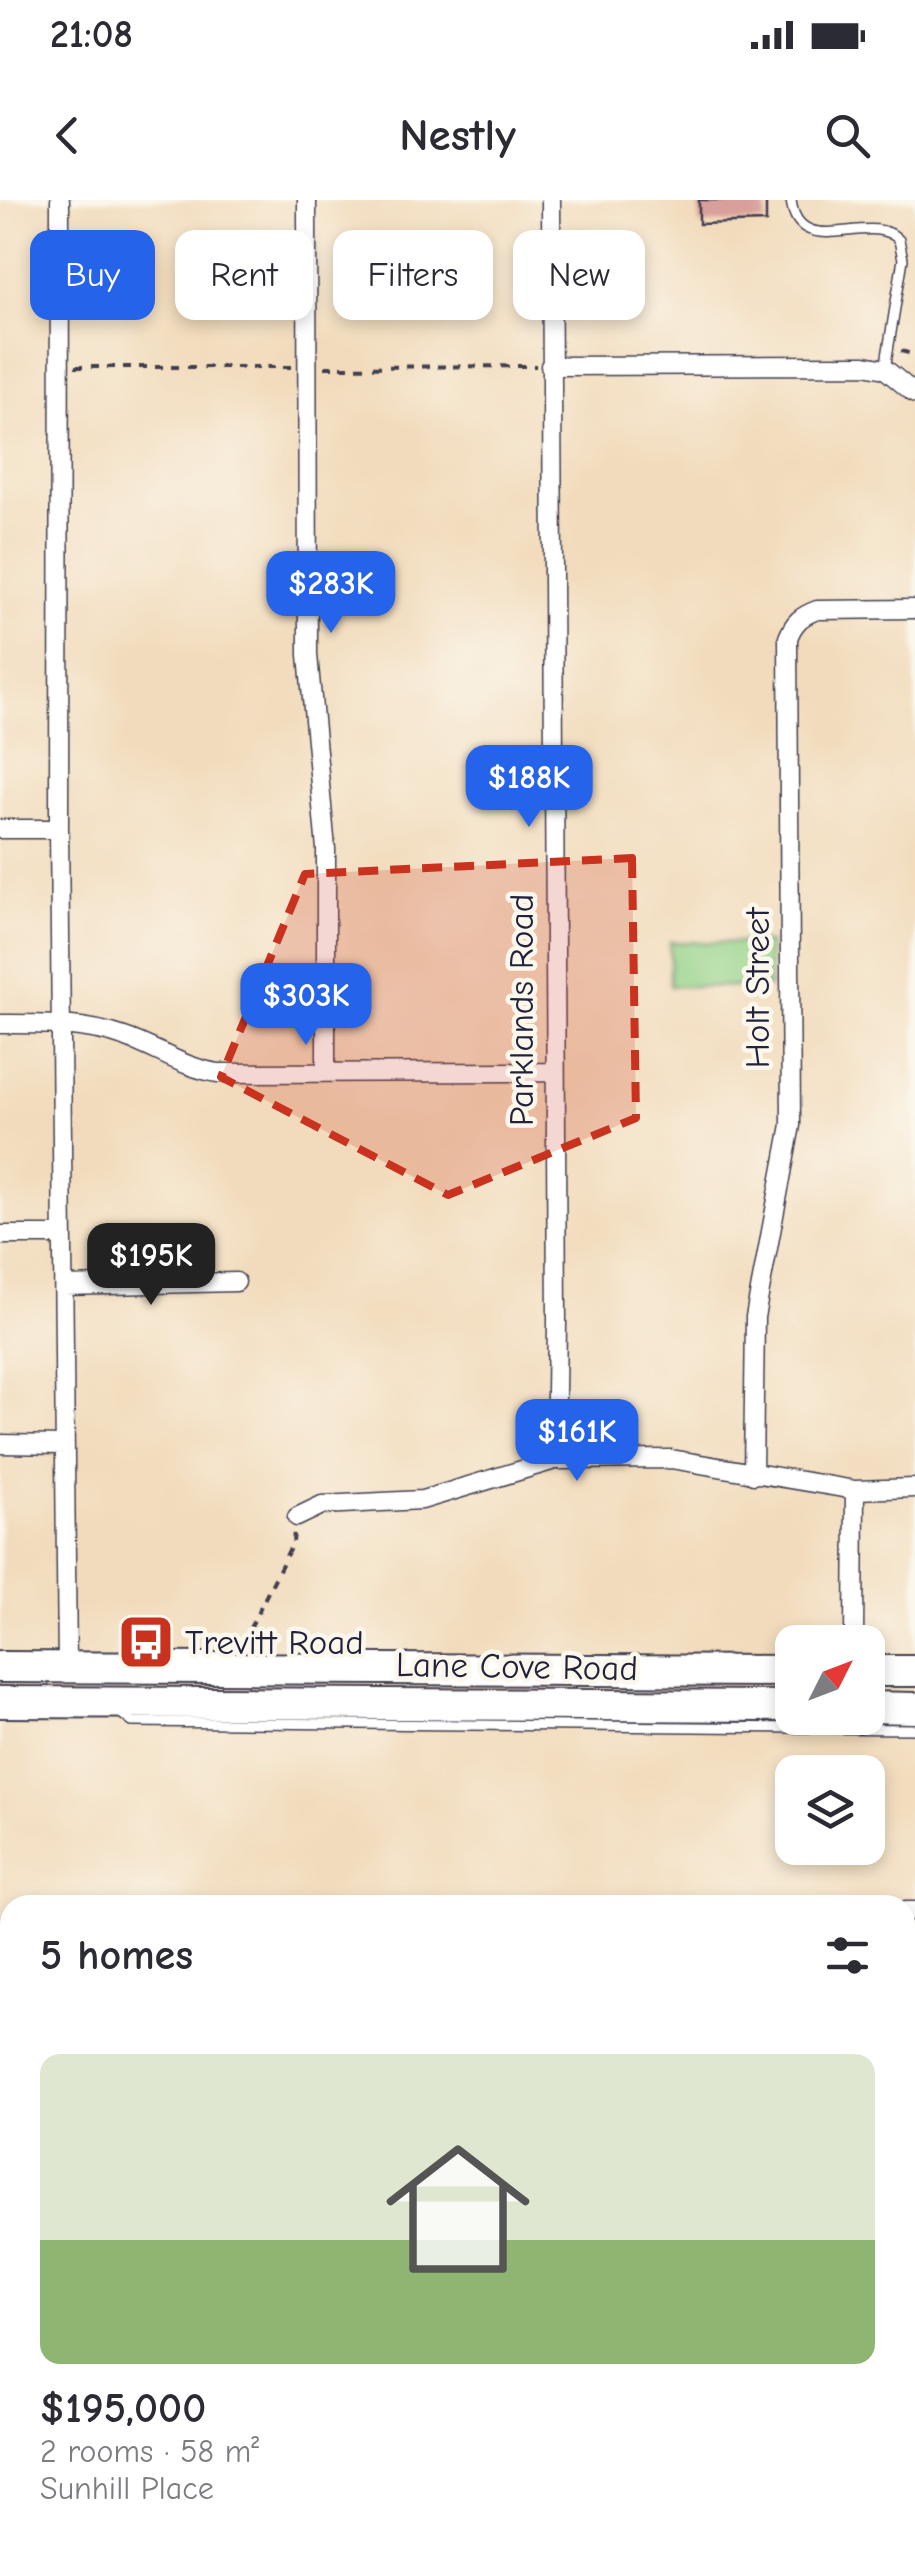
<!DOCTYPE html>
<meta charset="utf-8">
<style>
body{margin:0;font-family:"Comic Neue",sans-serif;background:#f2f2f3;color:#2b2b33;height:100vh;display:flex;flex-direction:column;font-size:38px;white-space:nowrap}
*{box-sizing:border-box;margin:0}
p{font-size:32px;color:#7c7c81}
.icon{flex:none;width:55px;height:55px;fill:none;stroke:currentColor;stroke-width:2;stroke-linecap:round;stroke-linejoin:round}
.map{position:relative;flex:1;overflow:hidden}
.details{position:absolute;left:0px;top:1695px;width:915px;height:670px;display:flex;flex-direction:column;background:#fff;border-radius:30px 30px 0 0;box-shadow:0 5px 15px #0003}
.details>*{flex:none}
.guide{position:absolute;left:30px;top:30px;width:855px;height:90px;display:flex;gap:20px}
.needle{width:65px;rotate:48deg}
.fabs{position:absolute;left:775px;top:1425px;display:grid;gap:20px}
.fabs a{display:grid;place-items:center;width:110px;height:110px;border-radius:20px;background:#fff;box-shadow:0 5px 15px #0003;font-size:50px}
.price{position:absolute;translate:-50% -85px;padding:0 22px;border-radius:20px;background:#2563eb;color:#fff;font-size:32px;line-height:65px;filter:drop-shadow(0 2px 5px #0008)}
.price::after{content:'';position:absolute;left:50%;top:60px;width:30px;height:22px;margin-left:-15px;background:inherit;clip-path:polygon(0 0,100% 0,50% 100%)}
.price.on{background:#222;color:#fff}
ul{padding:0;list-style:none}
li{display:grid;align-content:center;gap:20px;height:530px;padding:0 40px}
li+li{border-top:2px solid #e1e1e2}
li span{display:grid;place-items:center;height:310px;border-radius:20px;color:#555}
li>.icon{margin-inline-start:auto}
span .icon{width:180px;height:180px;fill:#fffc;stroke-width:1}
li b{font-size:42px}
h2{display:flex;justify-content:space-between;align-items:center;height:120px;padding:0 40px;font-size:42px}
.chip{padding:0 35px;border-radius:20px;background:#fff;box-shadow:0 5px 15px #0003;font-size:35px;line-height:90px}
.chip.on{background:#2563eb;color:#fff}
.status{display:flex;justify-content:space-between;align-items:center;height:70px;padding:0 50px;background:#fff;direction:ltr}
.status svg{height:28px;fill:currentColor}
header{display:flex;justify-content:space-between;align-items:center;height:130px;padding:0 40px;background:#fff;font-size:45px;font-weight:700}
.map>svg:first-child{display:block}
</style>
<div class="status"><b>21:08</b><svg viewBox="0 0 49 12"><path d="M0 12V9h3v3zM5 12V6h3v6zM10 12V3h3v9zM15 12V0h3v12zM26 1h20v11H26zM47 4h2v5h-2z"/></svg></div>
<header><svg class="icon" aria-label="back" viewBox="0 0 24 24"><path d="M15 5l-7 7 7 7"/></svg>Nestly<svg class="icon" aria-label="search" viewBox="0 0 24 24"><circle cx="10" cy="10" r="6"/><path d="M15 15l6 6"/></svg></header>
<div class="map">
<svg width="915" height="2365" viewBox="0 0 915 2365">
<rect width="100%" height="100%" fill="#fbf7ec"/>
<filter id="ink" filterUnits="userSpaceOnUse"><feTurbulence type="fractalNoise" baseFrequency=".01" numOctaves="2"/><feDisplacementMap in="SourceGraphic" scale="20" xChannelSelector="R" yChannelSelector="G"/><feConvolveMatrix kernelMatrix="1 2 1 2 8 2 1 2 1" color-interpolation-filters="sRGB"/></filter>
<filter id="wash" filterUnits="userSpaceOnUse"><feTurbulence type="fractalNoise" baseFrequency=".0048" numOctaves="4" result="noise"/><feDisplacementMap in="SourceGraphic" scale="40" xChannelSelector="R" yChannelSelector="G"/><feGaussianBlur stdDeviation="2.25" result="paint"/><feColorMatrix in="noise" values="0 0 0 0 0 0 0 0 0 0 0 0 0 0 0 0 0 1.4 0 .05"/><feComposite in="paint" operator="in"/></filter>
<g filter="url(#wash)">
<rect width="100%" height="100%" fill="#f2dbbc"/>
<path fill="#93d186" stroke="#5a7a60" stroke-width="2.5" d="M670,742L769,743V787L670,786Z"/>
<g id="blocks">
<path fill="#d99f9b" d="M699,0H766V22L699,24Z"/>
</g>
</g>
<g filter="url(#ink)">
<use href="#blocks" fill-opacity="0" stroke="#413e4e" stroke-width="2.5"/>
<g fill="none" stroke-linecap="round" stroke-linejoin="round">
<g stroke="#413e4e" stroke-width="12">
<path id="service" d="M791,0C798,63 871,9 899,40L903,59L885,169
M117,1510L132,1522L915,1529"/>
</g>
<g stroke="#413e4e" stroke-width="21">
<path id="minor" d="M60,0L59,629L67,1468
M307,0L308,455L326,649V871
M551,0L557,1124L555,1260
M550,166L865,165L885,169L915,194
M0,629H59
M0,824C42,824 84,823 124,837C157,848 183,868 218,873L554,872
M0,1035H63
M64,1086L236,1082
M0,1244L64,1245
M753,1275L755,1117L791,925L788,438C794,422 801,416 817,410L915,409
M297,1317L322,1305L422,1300L555,1260L671,1259L855,1290L915,1288
M854,1442L855,1290
M905,1711H915
M0,1767H10
M905,1986L915,1985
M0,2028H10
M698,2365V2355"/>
</g>
<g stroke="#413e4e" stroke-width="34">
<path id="trunk" d="M0,1467L792,1471
M868,1471H915
M0,1502L792,1506
M868,1507L915,1508"/>
</g>
<path stroke="#413e4e" stroke-width="4" stroke-dasharray="8 8" stroke-linecap="butt" d="M901,151L915,155
M75,167H291
M325,167L536,166
M243,1442L293,1342L294,1331
M905,2008H915
M0,2258H10
M717,2365L718,2355"/>
<use href="#service" stroke="#fff" stroke-width="9"/>
<use href="#minor" stroke="#fff" stroke-width="18"/>
<use href="#trunk" stroke="#fff" stroke-width="30"/>
</g>
</g>
<path fill="#c8321e" fill-opacity="0.2" stroke="#c8321e" stroke-width="8" stroke-dasharray="20 12" stroke-linejoin="round" d="M632,658L636,918L448,995L221,877L305,674Z"/>
<defs>
<g id="bus-square" transform="scale(2.875)"><rect x="-9" y="-9" width="18" height="18" rx="4" fill="#c8321e" stroke="#fbf7ec"/><path d="M-5-6H5V4H4V6H2V4H-2V6H-4V4H-5ZM-3.5-4V0h7V-4ZM-3.5 1.2v1.5H-2V1.2ZM2 1.2v1.5H3.5V1.2Z" fill="#fff"/></g>
</defs>
<g fill-rule="evenodd">
<use href="#bus-square" x="146" y="1442"/>
</g>
<g text-anchor="middle" stroke-width="9" stroke-linejoin="round" paint-order="stroke">
<g font-size="35" fill="#22223b" stroke="#fbf7ec">
<text transform="translate(757 788) rotate(-90)" y="12">Holt Street</text>
<text transform="translate(521 810) rotate(-90)" y="12">Parklands Road</text>
<text transform="translate(517 1466) rotate(1)" y="12">Lane Cove Road</text>
</g>
<g font-size="35" fill="#22223b" stroke="#fbf7ec" text-anchor="start">
<text x="185" y="1454">Trevitt Road</text>
</g>
</g>
</svg>
<div class="fabs">
<a><svg class="needle" viewBox="-14 -14 28 28"><path d="M0-13l5 13h-10z" fill="#e53935"/><path d="M0 13l5-13h-10z" fill="#7c7c81"/></svg></a>
<a><svg class="icon" aria-label="layers" viewBox="0 0 24 24"><path d="M12 4l9 5-9 5-9-5zM3 14l9 5 9-5"/></svg></a>
</div>
<b class="price" style="left:331px;top:436px">$283K</b>
<b class="price" style="left:529px;top:630px">$188K</b>
<b class="price" style="left:306px;top:848px">$303K</b>
<b class="price on" style="left:151px;top:1108px">$195K</b>
<b class="price" style="left:577px;top:1284px">$161K</b>
<div class="guide">
<a class="chip on">Buy</a>
<a class="chip">Rent</a>
<a class="chip">Filters</a>
<a class="chip">New</a>
</div>
<section class="details">
<h2>5 homes<svg class="icon" aria-label="filters" viewBox="0 0 24 24"><path d="M4 7h16M4 17h16"/><circle cx="9" cy="7" r="2"/><circle cx="15" cy="17" r="2"/></svg></h2>
<ul>
<li><span style="background:linear-gradient(#dfe7d0 60%,#8fb573 0)"><svg class="icon" aria-label="home" viewBox="0 0 24 24"><path d="M3 11l9-7 9 7M6 9v11h12V9"/></svg></span><div><b>$195,000</b><p>2 rooms · 58 m²</p><p>Sunhill Place</p></div></li>
</ul>
</section>
</div>
